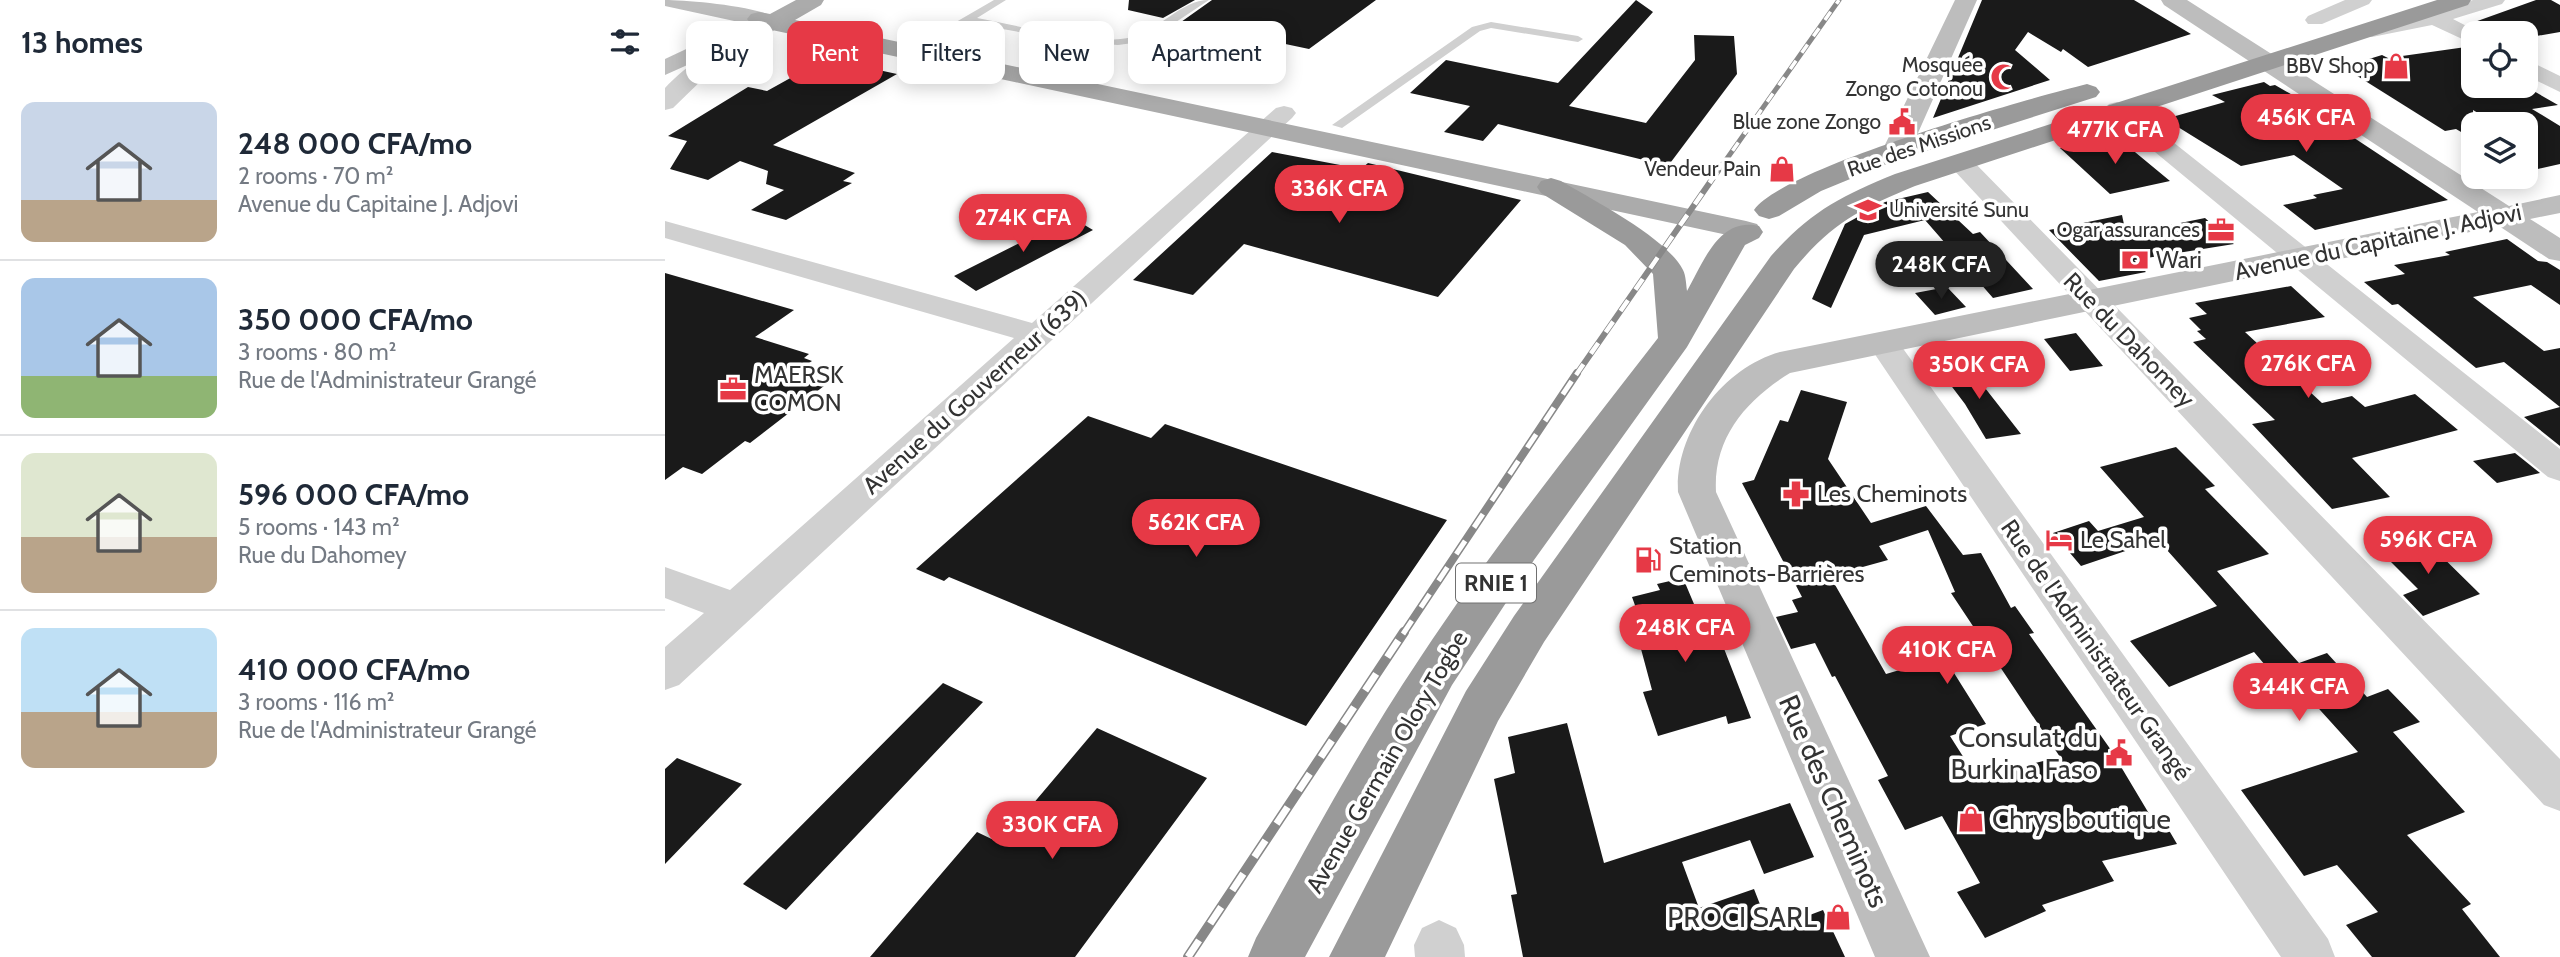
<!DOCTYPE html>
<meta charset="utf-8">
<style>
body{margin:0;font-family:Cabin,sans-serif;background:#f2f2f3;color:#1f2937;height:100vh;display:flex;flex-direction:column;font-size:26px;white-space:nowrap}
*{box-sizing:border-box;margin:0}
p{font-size:23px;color:#747a83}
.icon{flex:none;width:38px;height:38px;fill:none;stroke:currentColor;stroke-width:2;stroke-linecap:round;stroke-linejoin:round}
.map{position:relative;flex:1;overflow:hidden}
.panel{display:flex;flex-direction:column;background:#fff;width:665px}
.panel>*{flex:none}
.top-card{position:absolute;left:21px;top:21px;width:665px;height:63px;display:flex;gap:14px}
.controls{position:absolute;left:1796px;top:21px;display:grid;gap:14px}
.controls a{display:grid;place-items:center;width:77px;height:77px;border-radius:14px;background:#fff;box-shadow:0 4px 18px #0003;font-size:35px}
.price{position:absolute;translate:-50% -60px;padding:0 16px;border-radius:24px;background:#e63946;color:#fff;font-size:23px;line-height:46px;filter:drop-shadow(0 2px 4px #0008)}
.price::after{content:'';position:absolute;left:50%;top:42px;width:21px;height:16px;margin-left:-10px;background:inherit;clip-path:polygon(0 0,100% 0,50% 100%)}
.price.selected{background:#222;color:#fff}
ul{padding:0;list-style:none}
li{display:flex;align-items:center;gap:21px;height:175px;padding:0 21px}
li+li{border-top:2px solid #e0e1e3}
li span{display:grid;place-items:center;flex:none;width:196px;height:140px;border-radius:14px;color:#555}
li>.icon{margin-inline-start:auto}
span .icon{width:84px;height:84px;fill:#fffc;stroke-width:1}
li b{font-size:30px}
h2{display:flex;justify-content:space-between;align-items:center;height:84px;padding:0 21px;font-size:30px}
.tag{padding:0 24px;border-radius:14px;background:#fff;box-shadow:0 4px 18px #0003;font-size:24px;line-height:63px}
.tag.selected{background:#e63946;color:#fff}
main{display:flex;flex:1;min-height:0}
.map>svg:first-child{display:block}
</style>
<main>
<section class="panel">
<h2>13 homes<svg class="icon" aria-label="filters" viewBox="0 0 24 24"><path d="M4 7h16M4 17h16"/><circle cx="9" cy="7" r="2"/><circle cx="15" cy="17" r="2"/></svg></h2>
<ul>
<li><span style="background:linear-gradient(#c9d6e8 70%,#b9a48a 0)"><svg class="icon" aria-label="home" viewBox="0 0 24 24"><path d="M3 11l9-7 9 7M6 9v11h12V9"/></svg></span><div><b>248 000 CFA/mo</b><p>2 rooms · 70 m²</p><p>Avenue du Capitaine J. Adjovi</p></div></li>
<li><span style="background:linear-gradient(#a9c7e8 70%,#8fb573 0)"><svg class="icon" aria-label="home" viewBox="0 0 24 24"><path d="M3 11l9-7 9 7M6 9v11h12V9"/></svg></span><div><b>350 000 CFA/mo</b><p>3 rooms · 80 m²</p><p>Rue de l'Administrateur Grangé</p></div></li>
<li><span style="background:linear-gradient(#dfe7d0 60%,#b9a48a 0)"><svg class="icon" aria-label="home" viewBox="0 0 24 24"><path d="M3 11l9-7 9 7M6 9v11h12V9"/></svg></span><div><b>596 000 CFA/mo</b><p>5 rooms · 143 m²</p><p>Rue du Dahomey</p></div></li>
<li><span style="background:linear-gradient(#bfe0f5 60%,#b9a48a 0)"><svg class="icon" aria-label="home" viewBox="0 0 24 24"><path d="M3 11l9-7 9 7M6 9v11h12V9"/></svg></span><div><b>410 000 CFA/mo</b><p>3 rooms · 116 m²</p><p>Rue de l'Administrateur Grangé</p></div></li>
</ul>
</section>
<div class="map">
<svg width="1895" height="957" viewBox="0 0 1895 957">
<rect width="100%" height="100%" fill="#fff"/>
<path fill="#1a1a1a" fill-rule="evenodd" d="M464,0H530L498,18L463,10Z
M547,0H711L644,49L516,22Z
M971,0L988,12L904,106L981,123L1030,60L1029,35L1069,36L1072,74L1003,166L833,124L818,141L779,132L805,106L745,93L781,60L893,83Z
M1317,0H1469L1526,34L1423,67L1398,49L1396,52L1363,32L1350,50L1385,80L1268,118Z
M1871,0H1886L1895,5V32L1860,38V33H1819L1804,24Z
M1808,46V86H1860L1893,105L1867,109L1895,126V164L1860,172V124H1831L1808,110V139L1791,129L1780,131L1678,67L1717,55L1723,58Z
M172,61L232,74L108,145L190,173L178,181L187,183L121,220L86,210L119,190L101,184L103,171L75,161L43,180L5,169L22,141L3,136L83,87L102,91L147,66L159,68Z
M1599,82L1605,86L1610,85L1652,109L1666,118L1662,120L1783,200L1650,230L1618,205L1652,198L1648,195L1678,189L1629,155L1576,166L1500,119L1560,102L1547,95Z
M1453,138L1505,181L1445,194L1395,148Z
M607,152L696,169L703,163L856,200L773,297L579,244L528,295L468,280Z
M1263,192L1308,234L1315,232L1368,289L1328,298L1260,220L1199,235L1166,308L1147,299L1180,224L1220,202Z
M1457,215L1461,234L1540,218L1569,244L1469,260L1481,272L1434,281L1384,230Z
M406,217L428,230L311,291L289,276Z
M1842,239L1873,261L1882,262L1895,270V305L1866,285L1808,297L1879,351L1895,348V446L1859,417L1895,407L1839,362L1811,368L1733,304L1727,305L1699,282L1740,274L1729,265L1785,255L1780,252Z
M0,273L129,310L90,337L144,354L139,358L147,361L135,369L168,379L85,443L80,441L37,474L18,467L0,480Z
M1626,286L1660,317L1580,332L1657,403L1687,396L1700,407L1750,394L1793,430L1687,458L1725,497L1667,509L1587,424L1610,420L1528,342L1541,339L1532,331L1536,330L1524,318L1542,314L1530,303Z
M1282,287L1301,307L1270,315L1250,293Z
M1411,333L1438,366L1405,371L1379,339Z
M1299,361L1356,434L1321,439L1300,404L1272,367Z
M1136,390L1182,402L1163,459L1206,523L1261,506L1298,555L1316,553L1346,608L1350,606L1369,633L1364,634L1446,750L1486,817L1495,815L1512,844L1437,861L1449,881L1377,905L1381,911L1320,938L1292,892L1315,883L1277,816L1240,830L1213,780L1223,776L1170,676L1167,677L1150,643L1126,649L1111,617L1133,612L1127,600L1137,597L1077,483L1089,480L1115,420L1123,422ZM1263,530L1290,592L1286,593L1395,757L1311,777L1285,736L1321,724L1279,657L1221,674L1165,576L1223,560L1214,546Z
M423,416L486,438L500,424L782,520L641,726L284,577L279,581L251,569Z
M1511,447L1550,486L1540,489L1604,554L1552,571L1634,663L1662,653L1702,697L1723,689L1755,722L1728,732L1800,812L1742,835L1806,904L1797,909L1835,957H1707L1681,925L1713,912L1672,865L1639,876L1576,790L1693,752L1646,700L1634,705L1589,652L1504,687L1465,641L1552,606L1493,540L1416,566L1388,533L1424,521L1433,531L1479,517L1435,467Z
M1850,453L1875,473L1832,483L1808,461Z
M1756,536L1815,594L1758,616L1738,595L1753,589L1712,548Z
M1018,578L1048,649L1058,646L1086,718L1063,724L1061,716L993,736L978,692L987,690L976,649L985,647L967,597L995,590L992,584Z
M278,683L318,702L121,910L78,884Z
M902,723L939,863L1125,803L1149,857L1099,874L1085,840L1017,862L1034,908L1089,889L1105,930L1158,910L1180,957H858L846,895L852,894L829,779L850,773L843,737Z
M432,728L542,778L410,957H205L312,832L335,843Z
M12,758L77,784L0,864V769Z"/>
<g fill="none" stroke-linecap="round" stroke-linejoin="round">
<path fill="#d0d0d0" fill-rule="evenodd" d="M329,0H341L312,18C354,25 427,47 467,37C495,30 516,0 544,0L499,30L468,43L453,45L410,42L304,23L269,42L260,40Z
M826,22L913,36L918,39L913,42L826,28L815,31L677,128L667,125L807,27Z"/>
<path fill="#d0d0d0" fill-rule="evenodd" d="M1680,0H1707L1704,4L1657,24H1643L1640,20L1643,16Z
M1808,0H1840L1837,4L1788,19L1815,33H1808V44L1767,25L1707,37L1699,36L1696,31L1699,26L1766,13Z
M107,17L114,19L118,23L114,27L44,73L8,108L0,110V88C20,66 79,24 107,17Z
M1860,59L1895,76V92L1860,75Z
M1452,102L1460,104L1895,449V481L1883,477L1444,114L1440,109L1444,104Z
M619,106L627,108L631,113L627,118L14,685L0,690V647L39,613L0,598V567L65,590L349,338L0,238V221L367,323L611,108Z
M1295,154L1304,157L1895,759V811L1879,805L1286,167L1282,162L1286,157Z
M1218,333L1229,336L1663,939L1670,957H1616L1207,350L1203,343L1207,336Z
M774,920L791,928L799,945L800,957H750L749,945L757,928Z"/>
<path fill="#bdbdbd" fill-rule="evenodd" d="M0,0C23,0 107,7 119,23L115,28L67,45L0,75V59L51,35L83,24L0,6Z
M1290,0H1312L1245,151L1241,157L1231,159L1221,157L1217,151Z
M1496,0H1522L1844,206L1895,195V213L1865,219L1895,238V261L1884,259L1834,226L1125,373C1081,400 1048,438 1051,492L1265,957H1210L1013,492C1010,433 1057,368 1115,352L1813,212L1499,5Z"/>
<path fill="#ababab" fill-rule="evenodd" d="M131,0H159L156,5L130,20L1081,221L1092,224L1096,230L1092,236L1081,239L107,30L86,24L82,19L86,14L94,12L105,14Z"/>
<path fill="#9a9a9a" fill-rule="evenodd" d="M1772,0H1806L1803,5L1250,186C1195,209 1167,223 1129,269L879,642L833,721L720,957H664L801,691L849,616L1106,256C1145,212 1176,196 1230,174Z
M1422,84L1431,87L1435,92L1431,97L1229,161L1156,191L1114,216L1104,219L1094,216L1089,210C1119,167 1362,99 1422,84Z
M886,178L896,181C928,200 1002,238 1018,270C1021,276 1021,284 1022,291C1038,263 1054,216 1094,226L1098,232L1094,238L1080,245L1022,347L869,560L787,685L640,957H583L591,938C644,844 695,747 755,658C828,547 912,443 993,338L988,274L960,245L876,193L872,187L876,181Z"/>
<g stroke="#888" stroke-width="5">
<path id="rail-far3" d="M1056,167L1174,0"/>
</g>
<g stroke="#888" stroke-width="6">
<path id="rail-far2" d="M911,375L1057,165"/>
</g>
<g stroke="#888" stroke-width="8">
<path id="rail-far1" d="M738,634L912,373"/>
</g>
<g stroke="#888" stroke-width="10">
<path id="rail" d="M523,957L739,632"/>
</g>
<use href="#rail-far3" stroke="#fff" stroke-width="3.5" stroke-dasharray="10" stroke-linecap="butt"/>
<use href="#rail-far2" stroke="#fff" stroke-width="4.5" stroke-dasharray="13" stroke-linecap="butt"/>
<use href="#rail-far1" stroke="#fff" stroke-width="5" stroke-dasharray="16" stroke-linecap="butt"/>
<use href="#rail" stroke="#fff" stroke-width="7" stroke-dasharray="20" stroke-linecap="butt"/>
</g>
<defs>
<g id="shop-bare" transform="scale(2.1)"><path d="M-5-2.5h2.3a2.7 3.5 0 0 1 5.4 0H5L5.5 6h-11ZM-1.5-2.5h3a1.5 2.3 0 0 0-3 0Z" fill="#e63946" stroke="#fff" stroke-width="2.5" paint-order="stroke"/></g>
<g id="mosque-bare" transform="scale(2.1)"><path d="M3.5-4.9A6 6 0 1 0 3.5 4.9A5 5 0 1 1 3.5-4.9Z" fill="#e63946" stroke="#fff" stroke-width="2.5" paint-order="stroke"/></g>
<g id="civic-bare" transform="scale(2.1)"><path d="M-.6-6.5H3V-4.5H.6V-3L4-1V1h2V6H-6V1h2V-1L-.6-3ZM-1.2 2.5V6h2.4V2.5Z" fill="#e63946" stroke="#fff" stroke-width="2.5" paint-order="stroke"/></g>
<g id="school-bare" transform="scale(2.1)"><path d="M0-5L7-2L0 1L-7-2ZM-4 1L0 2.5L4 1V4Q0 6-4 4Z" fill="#e63946" stroke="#fff" stroke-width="2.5" paint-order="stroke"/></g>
<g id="office-bare" transform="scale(2.1)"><path d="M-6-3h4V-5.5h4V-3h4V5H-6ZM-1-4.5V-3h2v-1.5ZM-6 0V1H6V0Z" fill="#e63946" stroke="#fff" stroke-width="2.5" paint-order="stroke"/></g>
<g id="bank-bare" transform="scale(2.1)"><path d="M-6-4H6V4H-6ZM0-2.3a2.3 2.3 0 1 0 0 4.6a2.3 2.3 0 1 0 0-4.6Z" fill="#e63946" stroke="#fff" stroke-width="2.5" paint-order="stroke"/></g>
<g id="pharmacy-bare" transform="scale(2.1)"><path d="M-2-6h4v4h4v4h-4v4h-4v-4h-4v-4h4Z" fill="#e63946" stroke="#fff" stroke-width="2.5" paint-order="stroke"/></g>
<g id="hotel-bare" transform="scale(2.1)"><path d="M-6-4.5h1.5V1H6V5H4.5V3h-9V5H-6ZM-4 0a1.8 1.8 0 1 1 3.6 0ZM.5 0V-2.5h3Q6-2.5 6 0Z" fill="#e63946" stroke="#fff" stroke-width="2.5" paint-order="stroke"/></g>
<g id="fuel-bare" transform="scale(2.1)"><path d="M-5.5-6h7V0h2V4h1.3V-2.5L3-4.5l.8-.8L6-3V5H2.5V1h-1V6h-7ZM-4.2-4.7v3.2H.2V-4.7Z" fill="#e63946" stroke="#fff" stroke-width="2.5" paint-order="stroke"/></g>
</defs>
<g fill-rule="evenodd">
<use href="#shop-bare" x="1731" y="66"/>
<use href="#mosque-bare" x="1339" y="77"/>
<use href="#civic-bare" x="1237" y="122"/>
<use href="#shop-bare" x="1117" y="169"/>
<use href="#school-bare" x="1203" y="210"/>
<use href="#office-bare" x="1556" y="230"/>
<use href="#bank-bare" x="1470" y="260"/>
<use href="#office-bare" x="68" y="389"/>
<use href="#pharmacy-bare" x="1131" y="494"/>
<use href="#hotel-bare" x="1394" y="540"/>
<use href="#fuel-bare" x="983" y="560"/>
<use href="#civic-bare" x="1454" y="753"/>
<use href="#shop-bare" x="1306" y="819"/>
<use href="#shop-bare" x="1173" y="917"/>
</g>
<g text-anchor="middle" stroke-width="7" stroke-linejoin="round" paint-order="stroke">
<g font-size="21" fill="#333" stroke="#fff" text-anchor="end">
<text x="1318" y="72">Mosquée<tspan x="1318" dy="24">Zongo Cotonou</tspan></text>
<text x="1710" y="73">BBV Shop</text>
<text x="1216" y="129">Blue zone Zongo</text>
<text x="1096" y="176">Vendeur Pain</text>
<text x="1224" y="217" text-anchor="start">Université Sunu</text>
<text x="1535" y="237">Ogar assurances</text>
</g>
<g font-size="21" fill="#333" stroke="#fff">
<text transform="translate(1254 146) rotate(-19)" y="7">Rue des Missions</text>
</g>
<rect fill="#fff" stroke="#707070" stroke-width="2" x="791" y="563.5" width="80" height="39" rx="5"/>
<g font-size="23" font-weight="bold" fill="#333">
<text x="831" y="591">RNIE 1</text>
</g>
<g font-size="24" fill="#333" stroke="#fff">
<text transform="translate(1713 242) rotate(-12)" y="8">Avenue du Capitaine J. Adjovi</text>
<text transform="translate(1464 340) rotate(46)" y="8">Rue du Dahomey</text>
<text transform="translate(310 392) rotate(-42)" y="8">Avenue du Gouverneur (639)</text>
<text transform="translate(1431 650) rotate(55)" y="8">Rue de l'Administrateur Grangé</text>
<text transform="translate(722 762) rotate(-60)" y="8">Avenue Germain Olory Togbe</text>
</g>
<g font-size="24" fill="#333" stroke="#fff" text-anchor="start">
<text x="1491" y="268">Wari</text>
<text x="89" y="383">MAERSK<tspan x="89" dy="28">COMON</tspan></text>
<text x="1152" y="502">Les Cheminots</text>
<text x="1415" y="548">Le Sahel</text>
<text x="1004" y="554">Station<tspan x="1004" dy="28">Ceminots-Barrières</tspan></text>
</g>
<g font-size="28" fill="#333" stroke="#fff" text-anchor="end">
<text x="1433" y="747">Consulat du<tspan x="1433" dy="32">Burkina Faso</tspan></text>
<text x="1327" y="829" text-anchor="start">Chrys boutique</text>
<text x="1152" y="927">PROCI SARL</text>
</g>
<g font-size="28" fill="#333" stroke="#fff">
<text transform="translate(1169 801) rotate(66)" y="10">Rue des Cheminots</text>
</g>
</g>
</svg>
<div class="controls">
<a><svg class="icon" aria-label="locate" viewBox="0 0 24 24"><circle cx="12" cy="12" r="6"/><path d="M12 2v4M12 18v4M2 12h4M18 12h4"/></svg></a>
<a><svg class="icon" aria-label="layers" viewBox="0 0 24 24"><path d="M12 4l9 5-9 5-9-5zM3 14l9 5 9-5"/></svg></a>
</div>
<b class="price" style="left:1641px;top:154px">456K CFA</b>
<b class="price" style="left:1450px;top:166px">477K CFA</b>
<b class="price" style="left:674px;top:225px">336K CFA</b>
<b class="price" style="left:358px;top:254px">274K CFA</b>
<b class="price selected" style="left:1276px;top:301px">248K CFA</b>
<b class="price" style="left:1643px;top:400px">276K CFA</b>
<b class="price" style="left:1314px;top:401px">350K CFA</b>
<b class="price" style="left:531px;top:559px">562K CFA</b>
<b class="price" style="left:1763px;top:576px">596K CFA</b>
<b class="price" style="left:1020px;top:664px">248K CFA</b>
<b class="price" style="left:1282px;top:686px">410K CFA</b>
<b class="price" style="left:1634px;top:723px">344K CFA</b>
<b class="price" style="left:387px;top:861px">330K CFA</b>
<div class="top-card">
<a class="tag">Buy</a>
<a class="tag selected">Rent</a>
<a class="tag">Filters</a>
<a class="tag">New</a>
<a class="tag">Apartment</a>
</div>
</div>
</main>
